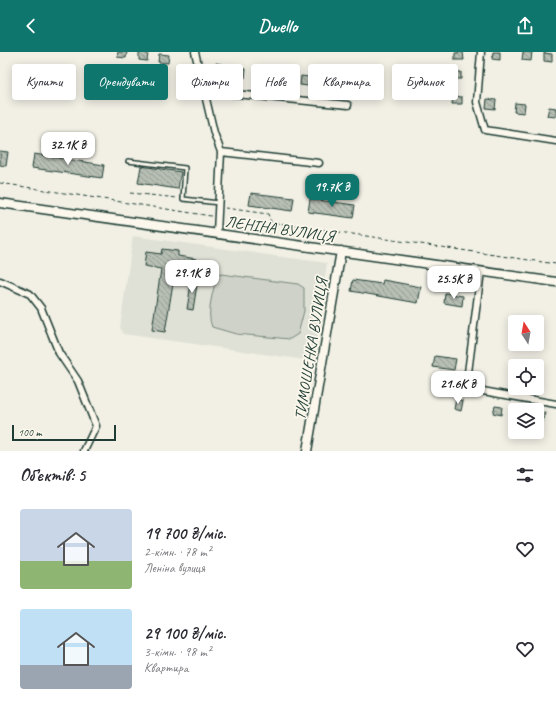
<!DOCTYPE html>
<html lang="uk">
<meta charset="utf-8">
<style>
body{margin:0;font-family:Caveat,sans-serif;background:#f7f7f7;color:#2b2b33;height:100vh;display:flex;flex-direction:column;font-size:15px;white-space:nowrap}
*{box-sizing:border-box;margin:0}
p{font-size:13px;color:#7c7c81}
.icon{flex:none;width:22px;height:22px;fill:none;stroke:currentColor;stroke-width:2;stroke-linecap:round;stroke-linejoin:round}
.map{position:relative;height:399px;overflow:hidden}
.panel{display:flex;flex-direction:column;background:#fff;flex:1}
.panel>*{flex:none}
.top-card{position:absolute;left:12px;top:12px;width:532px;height:36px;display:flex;gap:8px}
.needle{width:26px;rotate:349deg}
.buttons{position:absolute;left:508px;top:263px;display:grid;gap:8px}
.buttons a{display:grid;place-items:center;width:36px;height:36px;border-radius:4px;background:#fff;box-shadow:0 2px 10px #0003;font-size:20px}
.scale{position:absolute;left:12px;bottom:10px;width:104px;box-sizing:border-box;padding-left:4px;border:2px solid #1f3d34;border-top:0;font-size:11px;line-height:14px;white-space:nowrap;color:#1f3d34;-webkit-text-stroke:3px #fbf7ec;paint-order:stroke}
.price{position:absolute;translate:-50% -34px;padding:0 9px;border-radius:8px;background:#fff;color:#222;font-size:13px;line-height:26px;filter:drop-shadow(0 1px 2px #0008)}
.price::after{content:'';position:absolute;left:50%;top:24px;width:12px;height:9px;margin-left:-6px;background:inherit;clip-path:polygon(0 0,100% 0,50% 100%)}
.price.on{background:#0f766e;color:#fff}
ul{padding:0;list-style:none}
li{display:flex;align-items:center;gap:12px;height:100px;padding:0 20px}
li span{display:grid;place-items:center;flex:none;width:112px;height:80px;border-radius:4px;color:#555}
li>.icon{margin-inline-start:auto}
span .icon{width:48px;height:48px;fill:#fffc;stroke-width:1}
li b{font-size:17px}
h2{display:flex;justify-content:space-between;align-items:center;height:48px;padding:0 20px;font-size:17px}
.chip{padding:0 14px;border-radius:4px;background:#fff;box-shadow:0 2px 10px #0003;font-size:14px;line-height:36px}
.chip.on{background:#0f766e;color:#fff}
header{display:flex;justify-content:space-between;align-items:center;height:52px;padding:0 20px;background:#0f766e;color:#fff;font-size:18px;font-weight:700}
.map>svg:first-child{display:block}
</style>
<header><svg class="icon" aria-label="back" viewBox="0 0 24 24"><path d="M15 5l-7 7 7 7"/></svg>Dwello<svg class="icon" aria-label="share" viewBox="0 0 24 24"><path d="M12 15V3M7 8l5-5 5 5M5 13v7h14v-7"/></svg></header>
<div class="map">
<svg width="556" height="399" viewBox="0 0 556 399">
<defs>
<pattern id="building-back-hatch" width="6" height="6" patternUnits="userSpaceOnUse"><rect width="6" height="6" fill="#b7beb3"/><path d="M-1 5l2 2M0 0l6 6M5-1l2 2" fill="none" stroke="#949c92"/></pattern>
</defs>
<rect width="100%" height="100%" fill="#f2f0e5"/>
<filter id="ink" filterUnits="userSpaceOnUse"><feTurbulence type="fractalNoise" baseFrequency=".025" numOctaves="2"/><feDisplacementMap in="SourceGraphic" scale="8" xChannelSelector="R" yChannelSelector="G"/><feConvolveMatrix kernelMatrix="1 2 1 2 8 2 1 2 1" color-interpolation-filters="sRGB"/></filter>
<g filter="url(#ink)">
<path fill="#e0e1d6" d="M133,184L327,211L313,309L123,282L120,275Z"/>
<path fill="#cfd2c8" stroke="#77887e" d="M221,222L298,232L304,236V259L298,282L290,287L236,282L212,275C206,261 213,239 217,224Z"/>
<path fill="url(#building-back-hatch)" stroke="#1f3d34" d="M118,0H127L126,6L117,5Z
M139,0L148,1L147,9L139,8Z
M463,0L464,8H455V1Z
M493,0H500V8L492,7Z
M523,0H532L531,9L522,8Z
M544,1L552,2V10L544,9Z
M159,2L169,3L168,11L158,10Z
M216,11L225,13L224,22L215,21Z
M238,15L246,17L245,26L236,24Z
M260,20L287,22L286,30L259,27Z
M451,20H461V27H451Z
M333,21L340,22L338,37L325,35L326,28H332Z
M301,24L309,25L308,34L300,33Z
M453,44L462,45V52H452Z
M487,47L496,48L495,57L486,56Z
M515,51L525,52L524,61L514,60Z
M549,55L556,56V65L547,64Z
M0,99L8,100L6,114L0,113Z
M34,102L104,113L102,126L32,116Z
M141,114L181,120L178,137L138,131Z
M251,141L294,146L292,159L249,153Z
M310,147L355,153L353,166L308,160Z
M162,197L178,199V204L197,207L195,222L175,219L165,280L152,278L161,217L144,214L146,200L161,202Z
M192,225L198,226L193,258L187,257Z
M353,228L382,232L383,228L421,235L418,251L351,239Z
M445,241L463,244L462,254L444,251Z
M435,304L456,307L454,318L433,315Z
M456,347L463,349L461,359L454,357Z
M495,354L502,355L501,363L493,361Z
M537,360L545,361L542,373L537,372Z"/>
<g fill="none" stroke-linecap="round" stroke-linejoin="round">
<g stroke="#1f3d34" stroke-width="6">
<path id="lane" d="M128,109L185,116L183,147L219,151"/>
</g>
<g stroke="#1f3d34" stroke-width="9">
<path id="street" d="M195,0L214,81L221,100L217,181
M481,0L477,50L485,78L556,89
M205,39L348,53
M221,100L319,111
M481,219L466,336L556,352
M0,229L30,242L41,256L59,301L78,329L96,374L84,399"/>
</g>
<g stroke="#1f3d34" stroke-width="11">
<path id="secondary" d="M0,151L556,230
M307,399L341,199"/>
</g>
<path stroke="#1f3d34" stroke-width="1" stroke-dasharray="4 3" stroke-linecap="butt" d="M0,131L211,164
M130,141L178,146
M225,156L268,162L271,170L556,212"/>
<use href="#lane" stroke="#fbf7ec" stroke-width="3"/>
<use href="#street" stroke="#fbf7ec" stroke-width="6"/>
<use href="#secondary" stroke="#fbf7ec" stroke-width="8"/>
</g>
</g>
<g text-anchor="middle" stroke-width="3.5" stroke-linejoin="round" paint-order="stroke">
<g font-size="16" fill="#1f3d34" stroke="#fbf7ec">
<text transform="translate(280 176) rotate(8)" y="6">ЛЕНІНА ВУЛИЦЯ</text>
<text transform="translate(310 297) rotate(-81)" y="6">ТИМОШЕНКА ВУЛИЦЯ</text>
</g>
</g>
</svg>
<div class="buttons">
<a><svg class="needle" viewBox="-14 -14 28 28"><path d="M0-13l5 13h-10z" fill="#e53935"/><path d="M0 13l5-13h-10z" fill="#7c7c81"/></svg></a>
<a><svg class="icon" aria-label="locate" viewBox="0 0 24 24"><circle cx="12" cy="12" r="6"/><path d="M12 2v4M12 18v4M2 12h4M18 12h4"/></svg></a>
<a><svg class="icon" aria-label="layers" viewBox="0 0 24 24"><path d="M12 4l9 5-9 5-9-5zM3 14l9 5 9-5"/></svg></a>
</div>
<div class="scale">100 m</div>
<b class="price" style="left:68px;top:114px">32.1K ₴</b>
<b class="price on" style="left:332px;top:156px">19.7K ₴</b>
<b class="price" style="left:192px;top:242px">29.1K ₴</b>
<b class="price" style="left:454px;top:248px">25.5K ₴</b>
<b class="price" style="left:458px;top:353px">21.6K ₴</b>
<div class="top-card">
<a class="chip">Купити</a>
<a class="chip on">Орендувати</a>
<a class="chip">Фільтри</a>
<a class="chip">Нове</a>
<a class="chip">Квартира</a>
<a class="chip">Будинок</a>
</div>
</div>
<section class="panel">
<h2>Об’єктів: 5<svg class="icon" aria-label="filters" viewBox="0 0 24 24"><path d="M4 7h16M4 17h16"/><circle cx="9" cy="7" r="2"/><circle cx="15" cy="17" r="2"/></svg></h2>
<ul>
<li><span style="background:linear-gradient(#c9d6e8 65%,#8fb573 0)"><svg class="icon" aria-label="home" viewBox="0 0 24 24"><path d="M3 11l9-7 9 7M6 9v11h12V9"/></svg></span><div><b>19 700 ₴/міс.</b><p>2-кімн. · 78 m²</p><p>Леніна вулиця</p></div><svg class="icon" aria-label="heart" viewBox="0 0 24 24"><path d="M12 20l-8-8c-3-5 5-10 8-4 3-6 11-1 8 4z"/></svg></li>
<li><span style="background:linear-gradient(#bfe0f5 70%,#9aa5b1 0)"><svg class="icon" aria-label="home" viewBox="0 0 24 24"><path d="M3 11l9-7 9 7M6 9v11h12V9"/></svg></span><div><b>29 100 ₴/міс.</b><p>3-кімн. · 98 m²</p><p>Квартира</p></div><svg class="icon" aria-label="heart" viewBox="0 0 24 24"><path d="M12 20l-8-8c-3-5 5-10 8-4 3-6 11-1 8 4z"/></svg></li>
</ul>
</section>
